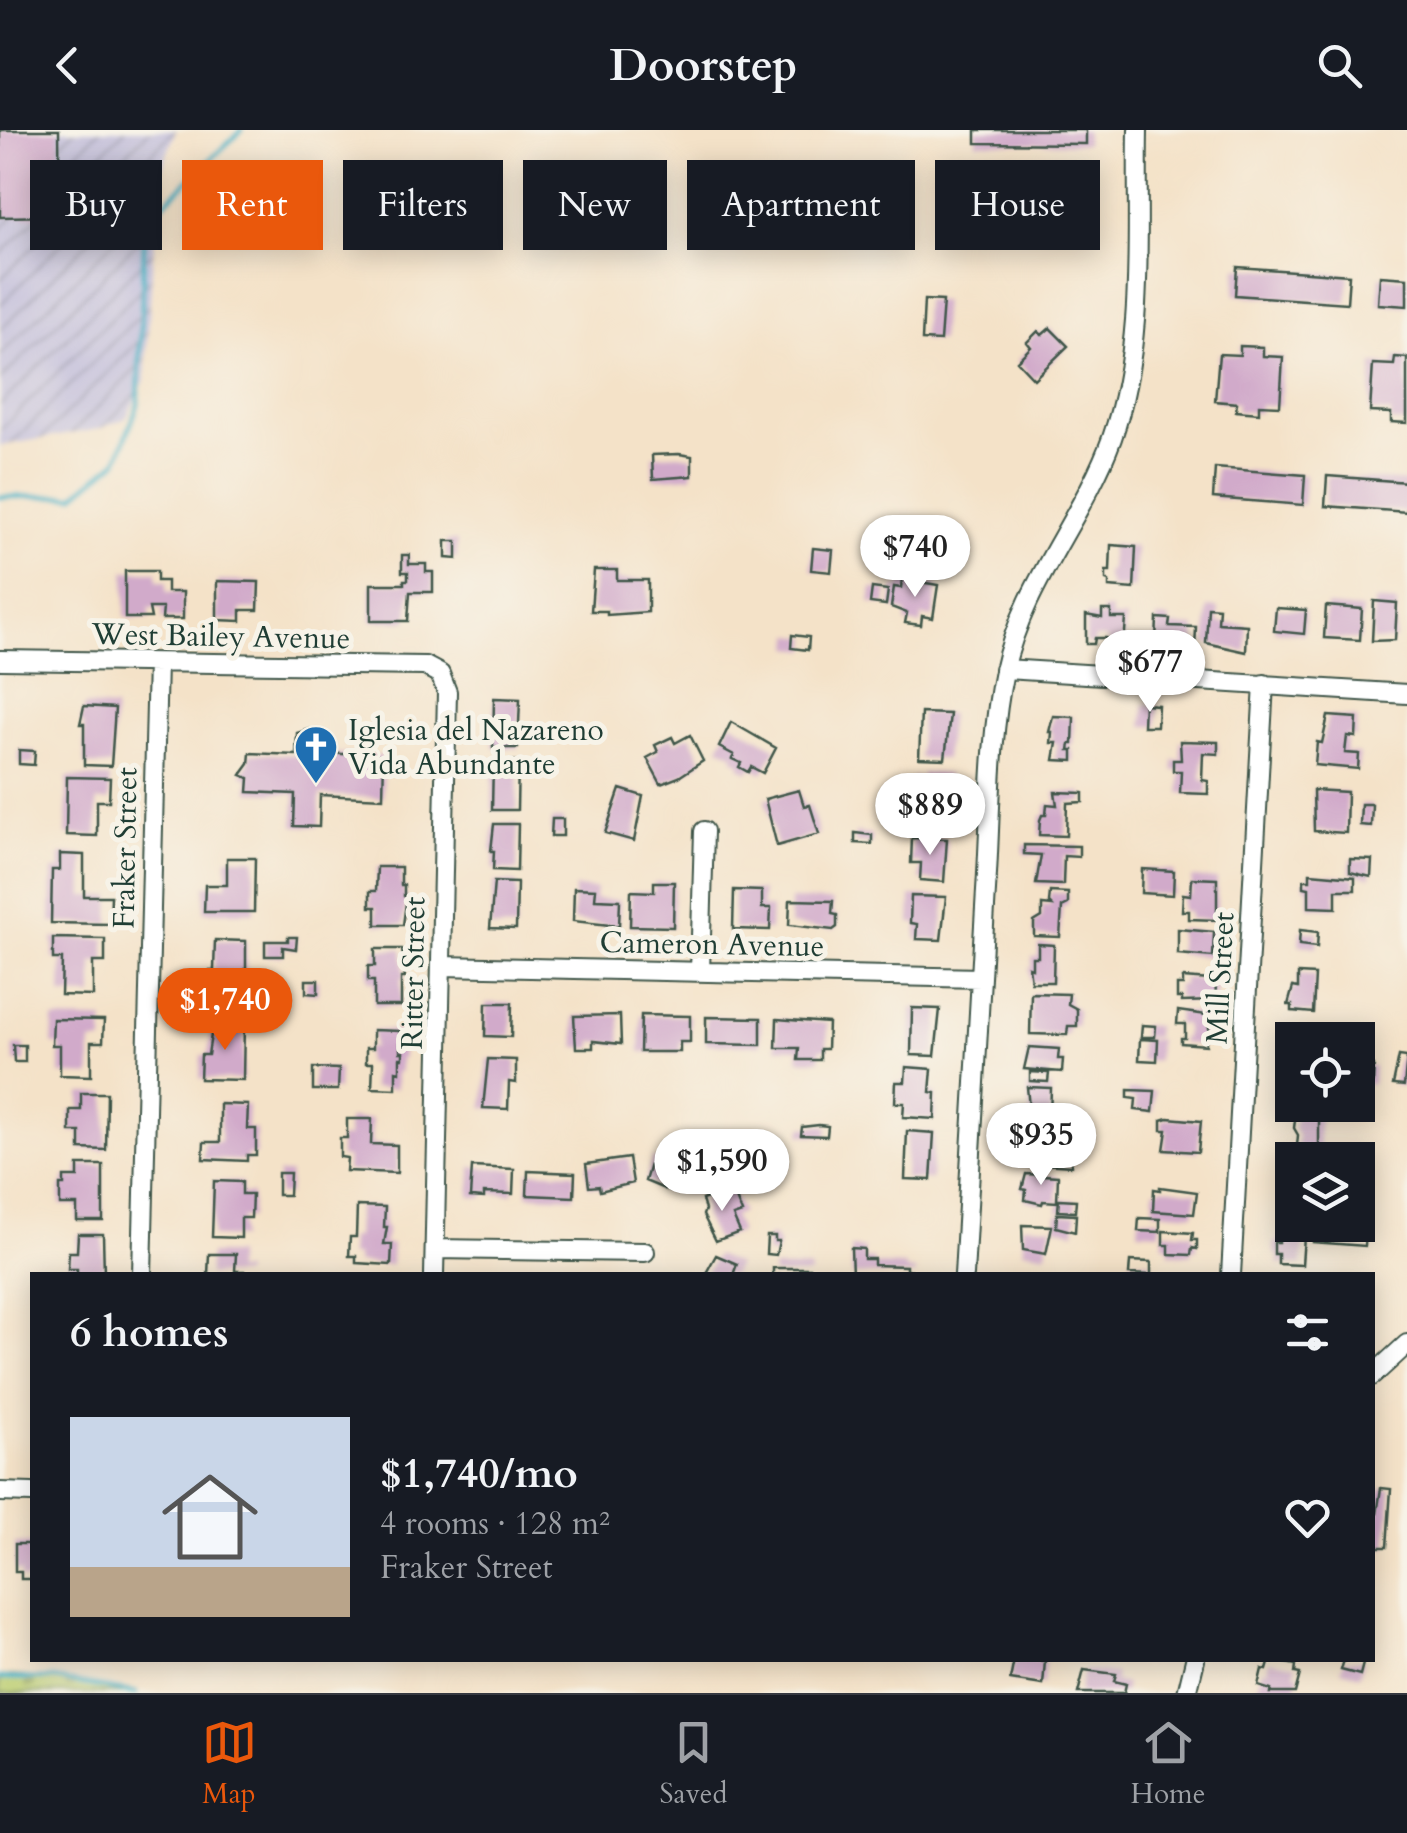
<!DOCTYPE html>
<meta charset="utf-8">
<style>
body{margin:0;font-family:Cardo,serif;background:#242831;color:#f1f3f6;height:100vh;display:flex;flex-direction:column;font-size:38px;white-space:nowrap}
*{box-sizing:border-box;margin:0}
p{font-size:32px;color:#9ea1a6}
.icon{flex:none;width:55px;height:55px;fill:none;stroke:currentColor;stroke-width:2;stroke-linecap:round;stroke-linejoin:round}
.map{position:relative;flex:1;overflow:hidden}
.details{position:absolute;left:30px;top:1142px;width:1345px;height:390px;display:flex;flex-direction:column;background:#171b24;border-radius:0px;box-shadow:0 5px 25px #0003}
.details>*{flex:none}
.top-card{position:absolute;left:30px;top:30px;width:1348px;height:90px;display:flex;gap:20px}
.buttons{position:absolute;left:1275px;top:892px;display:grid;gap:20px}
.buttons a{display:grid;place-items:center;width:100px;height:100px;border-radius:0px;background:#171b24;box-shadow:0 5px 25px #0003;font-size:50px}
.price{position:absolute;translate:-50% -85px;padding:0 22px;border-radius:35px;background:#fff;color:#222;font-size:32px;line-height:65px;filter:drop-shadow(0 2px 5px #0008)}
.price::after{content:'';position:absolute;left:50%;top:60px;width:30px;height:22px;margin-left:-15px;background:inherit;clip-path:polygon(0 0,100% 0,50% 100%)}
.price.on{background:#ea580c;color:#fff}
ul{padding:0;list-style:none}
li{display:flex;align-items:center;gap:30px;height:250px;padding:0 40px}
li span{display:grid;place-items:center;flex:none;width:280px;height:200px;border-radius:0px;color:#555}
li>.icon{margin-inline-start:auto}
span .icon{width:120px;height:120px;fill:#fffc;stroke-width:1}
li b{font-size:42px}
h2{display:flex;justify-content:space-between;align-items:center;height:120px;padding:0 40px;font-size:42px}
.tag{padding:0 35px;border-radius:0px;background:#171b24;box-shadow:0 5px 25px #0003;font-size:35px;line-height:90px}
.tag.on{background:#ea580c;color:#fff}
header{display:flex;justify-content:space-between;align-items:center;height:130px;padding:0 40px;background:#171b24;font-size:45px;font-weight:600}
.menu{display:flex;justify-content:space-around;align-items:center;height:140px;border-top:2px solid #363941;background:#171b24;font-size:28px;color:#9ea1a6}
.menu a{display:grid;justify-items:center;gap:5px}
.menu .on{color:#ea580c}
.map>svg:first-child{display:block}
</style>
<header><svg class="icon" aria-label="back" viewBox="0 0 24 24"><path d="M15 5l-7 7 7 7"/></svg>Doorstep<svg class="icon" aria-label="search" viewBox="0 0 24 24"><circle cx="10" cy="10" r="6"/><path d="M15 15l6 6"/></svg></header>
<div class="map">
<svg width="1407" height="1563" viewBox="0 0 1407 1563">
<defs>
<pattern id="industrial-furrows" width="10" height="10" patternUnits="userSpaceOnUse" patternTransform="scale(2.5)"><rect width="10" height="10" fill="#c4c0db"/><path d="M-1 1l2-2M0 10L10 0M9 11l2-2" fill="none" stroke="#9f9db2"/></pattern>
<pattern id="cemetery-stones" width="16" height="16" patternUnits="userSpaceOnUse" patternTransform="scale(2.5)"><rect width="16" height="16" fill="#bbcd70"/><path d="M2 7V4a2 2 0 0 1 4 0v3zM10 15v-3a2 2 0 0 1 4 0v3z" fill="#97a85d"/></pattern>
</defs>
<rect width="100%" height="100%" fill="#f7f3e8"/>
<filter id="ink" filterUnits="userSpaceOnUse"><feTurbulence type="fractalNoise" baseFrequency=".01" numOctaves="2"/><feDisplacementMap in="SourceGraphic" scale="20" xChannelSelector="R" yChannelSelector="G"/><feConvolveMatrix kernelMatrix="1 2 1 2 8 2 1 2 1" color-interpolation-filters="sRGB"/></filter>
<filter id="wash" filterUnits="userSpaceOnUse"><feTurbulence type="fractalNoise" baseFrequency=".0048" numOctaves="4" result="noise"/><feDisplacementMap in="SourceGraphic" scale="40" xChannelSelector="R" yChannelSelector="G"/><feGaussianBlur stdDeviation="2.25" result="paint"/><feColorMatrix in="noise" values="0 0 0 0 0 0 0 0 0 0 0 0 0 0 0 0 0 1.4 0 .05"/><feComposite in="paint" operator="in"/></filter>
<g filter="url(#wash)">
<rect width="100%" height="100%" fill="#f4e2c8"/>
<path fill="url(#industrial-furrows)" d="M0,0H176L158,49L145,250L126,288L99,299L0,316Z"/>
<path fill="url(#cemetery-stones)" stroke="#6d8552" stroke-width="2.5" d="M12,1546L55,1549L136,1563H0V1548Z"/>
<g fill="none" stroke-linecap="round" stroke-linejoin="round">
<path stroke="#46b1c4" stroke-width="5" d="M0,367L74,366L117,331L138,275L145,91L242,0
M0,1548L55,1549L136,1563"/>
</g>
<g id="blocks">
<path fill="#d1aaca" d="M0,0H59L60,86L0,87Z
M976,0H1086V14L976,13Z
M1036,82H1049L1048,104L1035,103Z
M1237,137L1349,145L1347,173L1235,165Z
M1380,146L1407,148V176L1378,174Z
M924,170L943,171L940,211L922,210Z
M1050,198L1068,216L1034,249L1017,231L1031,217L1027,212L1038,201L1042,205Z
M1240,216L1263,217V226L1283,227L1280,276L1259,275V283L1236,281L1237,273L1215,271L1219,224L1240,225Z
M1395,227L1407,228V293L1391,292V283L1370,282L1373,234L1394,235Z
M679,324L692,326V346L653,349L652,325Z
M1215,338L1305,345L1303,375L1213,368Z
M1327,346L1407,352V382L1325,376Z
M446,411H457V429L446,428Z
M1111,415L1136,417L1134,459L1109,457V451L1106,450V441H1110Z
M813,418L833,420L831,442L811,440Z
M402,425H409V434H426V442H433V462H410L408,491H371V454H404V450H408V442H402Z
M594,440H617V450H648V482L607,485V481H591Z
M125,441H157V451H167V462H183V489H162L163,478H149L151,488H125Z
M902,449L938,455L933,488L922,486L921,495L905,493L907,483L891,477L894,457L901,458Z
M217,451L259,452L258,480H241V491L217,490Z
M872,458L888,460L886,475L870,473Z
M1374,471L1397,473L1395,510L1372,511Z
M1326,476L1362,479L1360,510L1324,508Z
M1208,477L1219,478L1218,493L1247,495L1246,522L1206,513Z
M1276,478L1306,480L1304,504L1274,501Z
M1102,480H1111V488H1126L1124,516H1111L1106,508H1095L1094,514H1086V485L1102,488Z
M1157,488L1170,489L1169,496L1196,497L1195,520L1181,522V519H1171V513L1156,512Z
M792,505L809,507L808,520L791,518Z
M494,568L520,569L518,618H493Z
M1144,574L1158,575L1157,596H1143Z
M84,576L115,578L111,636L84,635V594H80Z
M921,583L950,584L945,629L919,628Z
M1053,586L1074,587L1073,614H1070L1069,620H1073V631L1054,630L1057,613H1051L1052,602H1049Z
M1328,586L1357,588L1356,607L1347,606L1345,623L1359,624L1358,639L1315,635L1317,612L1322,613Z
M731,592L776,618L763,643L751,637L748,642L739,637L741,633L732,629L734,625L719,617Z
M310,599L323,605L322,623L384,626L383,668L320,665L319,697L294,696L295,664L248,662L249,648L241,645L249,634L250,623L296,625L297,603Z
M690,605L703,631L679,647L661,654L647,628L658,622L655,615L672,607L675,613Z
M1180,611L1218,612V624L1203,623L1202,650L1208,651V664L1180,663L1181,641H1173V630H1181Z
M19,620L35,621L34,635L19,634Z
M493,631H518L517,680H492Z
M922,643L948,644L947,657H952L951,677H946V689L920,688L921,662H911L912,647L922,648Z
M67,647L110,648L109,671H97V706L66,705Z
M620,659L643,666L634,711L605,703Z
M799,660L804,676L810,675L819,704L777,716L765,669Z
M1313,660L1347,662L1346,703L1314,701Z
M1055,662L1083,663V672L1067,673L1066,706L1039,705L1040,690L1042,685H1046L1047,674L1057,675Z
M1361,674H1372L1371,696L1360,695Z
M552,689H563V706H551Z
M494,694H518L517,741L493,740L494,721H491Z
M855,703L872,705V714L855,713Z
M912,708L947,709L944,752L920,750L921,733H911Z
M1024,715L1079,716V727L1064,726L1063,755L1036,754L1041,725L1024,724Z
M60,724L84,725V766H111L110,794L51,793L52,740H60Z
M227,728H255L254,782H204L205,755H227Z
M1350,729L1372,730L1371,747L1350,742Z
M377,737H401V755H404V766H407L403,795H376V777H370V761H376Z
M1142,739L1174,741L1173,765L1141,763Z
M1310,743L1355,747V760H1336V778L1309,777V758L1304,757V750H1310Z
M1192,748L1217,749V790L1189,789V781H1182L1183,764L1191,765Z
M494,752L517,753L516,799L490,798Z
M654,752H674L673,797L630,796L631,761L654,762Z
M574,758L596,759L595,769L620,770L619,796L573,791Z
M734,760L762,761V778H771L770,800L733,799Z
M1050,762L1068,763V774L1062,777L1060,807L1034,806V792L1042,787V775L1052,776L1049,773Z
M911,766L946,767L941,810L916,809L917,794L910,793Z
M790,770L833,771L832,784L837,785V797L833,800L789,795Z
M1178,799L1214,802L1213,827L1178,824Z
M1300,800L1318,802L1317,817L1299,815Z
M288,807H297L296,819L283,817V826H265V811H288Z
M53,808L105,809V832H93V866L61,865L62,829H53Z
M215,810L246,811V847H252L251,870L202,869V845H210V840H214Z
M1038,814L1054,815L1053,852H1031L1029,837L1032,838V827H1038Z
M375,819H402L405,848H401V876H374V851H368V836H375Z
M1298,844L1315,845L1313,883L1292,881V875H1288L1293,857L1298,858Z
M1183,848L1210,850L1209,853L1216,854L1215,871L1182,872V868H1177V855H1183Z
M306,850H318V864L306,863Z
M1031,863L1069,864L1068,874L1077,879V896H1068L1067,905L1030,904Z
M486,873H512L511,907L485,906Z
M912,878L940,879L935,926L911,925Z
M1178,881L1207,885L1210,904H1206V915L1181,913V908H1185V894H1177Z
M620,885L621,914L593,911V918H576L574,886Z
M641,885L690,886V912H680V922H640Z
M706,887L761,888V915L706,914Z
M53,889L104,890L103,912H91V946L60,945V915H52Z
M777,889L828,893L827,919H820V930H798L799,918H776Z
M213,891L244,892L243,950L200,949L201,925H208Z
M1142,895L1156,896L1155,907H1141Z
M1290,899L1329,901L1328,910L1286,911Z
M373,900L400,901V922H403V928H400V942L396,941V959L372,958L373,933H366V918H373Z
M1140,909L1158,910L1157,931L1139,930Z
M13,915H25V932H14Z
M1029,917L1059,919L1058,929H1063L1062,942L1024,939Z
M1399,926L1407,927L1404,956L1393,955Z
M488,929L516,930V953L509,952L508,979L483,978Z
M1358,935L1374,936L1373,954L1358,953Z
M906,937L932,939L930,962L936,963L935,989L903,987L904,973H895L896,952H905Z
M313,938L339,939L338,960H313Z
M1030,942L1049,943L1048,952L1030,951Z
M1027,957L1051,958L1050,987H1030Z
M1128,960L1155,961L1153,982L1135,980L1136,969L1128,968Z
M81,963H107L106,1020L80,1019V1002H70V980H81Z
M220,974L248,975L247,999H256V1025H247V1031L203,1029L204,1012H220Z
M1296,982L1319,984V1029L1301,1027L1302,1017L1297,1016L1298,1005L1294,998Z
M1168,988L1201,991L1198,1022L1164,1020L1167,1000H1162V990Z
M347,989H372L371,1014L397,1015V1043L346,1041L347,1028L340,1027V1008H347Z
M819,995L828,996L827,1006L801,1005L802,997Z
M907,1001L934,1003L931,1050L905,1049Z
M1029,1008L1072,1011L1071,1036L1027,1033L1028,1024L1023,1022L1024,1018H1028Z
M664,1022L678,1027L676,1035L697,1041L690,1064L670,1058L669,1061L645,1051L652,1028L661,1031Z
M629,1028L633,1053L600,1061L599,1056L589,1057L586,1034Z
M760,1034L761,1059H752V1044L748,1045L746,1036Z
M78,1035H103V1091H77V1075H60V1055H64V1047H78Z
M472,1037L514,1039L513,1064L484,1063V1068L470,1067Z
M528,1041L575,1043L574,1067L527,1065Z
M278,1043H290L289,1065H278Z
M1026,1044L1058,1046L1057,1072L1043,1071L1042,1074L1025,1070L1026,1060L1022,1059Z
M214,1051L242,1052V1064H252L251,1088H241V1108L212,1107Z
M1160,1057L1197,1062L1194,1084L1153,1081L1154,1059L1160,1060Z
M732,1058L742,1083L733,1086L740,1102L716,1111L703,1085L705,1080L702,1070Z
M1059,1069L1076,1070L1075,1082L1058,1081Z
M357,1076L385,1077L384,1097H387L384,1114H392L391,1135L356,1133V1126H349L350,1107H356Z
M1057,1084L1076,1085L1075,1102L1056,1097Z
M1139,1088L1160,1089V1102L1138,1101Z
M1022,1095L1052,1096L1046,1124L1023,1120Z
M1314,1098L1366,1102L1365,1116L1313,1112Z
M1163,1101L1193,1103L1192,1110H1197V1119L1192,1118L1191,1125L1169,1124V1115H1163Z
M78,1104H103L104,1145H77V1139H68L69,1122H77Z
M1293,1104L1304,1106L1302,1135L1278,1134V1124H1274V1112H1279V1105Z
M767,1106H775V1111H779L776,1125L766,1124Z
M851,1118L864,1119V1129H874V1135L906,1136V1140L915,1141V1145H852Z
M209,1124H236L235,1141H244V1145H208Z
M716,1125L737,1134L733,1145H705Z
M1130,1131L1151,1132V1145L1129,1144Z
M773,1138H810V1145H773Z
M1381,1358L1391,1359L1387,1417H1372Z
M15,1414H32V1449H21V1442H15Z
M1014,1530L1045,1531L1043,1555L1010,1550Z
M1270,1530L1296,1535L1295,1543L1300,1544L1295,1563H1270L1271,1560L1258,1556L1262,1539L1267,1540Z
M1344,1530H1364L1360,1545L1341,1540Z
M1084,1540L1116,1544L1114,1551L1126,1554L1124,1563H1078Z"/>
</g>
</g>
<g filter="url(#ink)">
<use href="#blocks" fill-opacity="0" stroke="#3f564a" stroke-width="2.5"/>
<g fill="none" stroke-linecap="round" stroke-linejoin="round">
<g stroke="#3f564a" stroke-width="22">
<path id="minor" d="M0,530L425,536L440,544L447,562L434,1145
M1004,539L1407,564
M441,836L981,848
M700,842L704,701
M435,1119L645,1122
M142,1145L157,533
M964,1145C971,1017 979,888 986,760C991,688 989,612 1004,541C1022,456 1083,388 1112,308C1146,211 1136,101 1138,0
M1231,1145L1264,554
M1372,1246L1407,1214
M0,1362L32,1363
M1187,1563L1195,1530"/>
</g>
<use href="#minor" stroke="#fff" stroke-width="18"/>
</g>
</g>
<defs>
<g id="church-pin" transform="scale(2.25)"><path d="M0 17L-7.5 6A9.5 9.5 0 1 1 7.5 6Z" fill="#1f6fb2" stroke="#f7f3e8"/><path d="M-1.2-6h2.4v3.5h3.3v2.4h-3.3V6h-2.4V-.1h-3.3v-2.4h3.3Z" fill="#fff"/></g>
</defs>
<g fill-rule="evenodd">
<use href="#church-pin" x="316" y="617"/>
</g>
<g text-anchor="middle" stroke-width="10" stroke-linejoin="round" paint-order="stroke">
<g font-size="30" fill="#1f3d34" stroke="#f7f3e8">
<text transform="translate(221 506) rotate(1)" y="10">West Bailey Avenue</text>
<text transform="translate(125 718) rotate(-89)" y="10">Fraker Street</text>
<text transform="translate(712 814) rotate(1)" y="10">Cameron Avenue</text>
<text transform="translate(413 843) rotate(-89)" y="10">Ritter Street</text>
<text transform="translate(1220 848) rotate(-87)" y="10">Mill Street</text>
</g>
<g font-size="30" fill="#1f3d34" stroke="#f7f3e8" text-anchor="start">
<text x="348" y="610">Iglesia del Nazareno<tspan x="348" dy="34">Vida Abundante</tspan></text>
</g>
</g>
</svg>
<div class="buttons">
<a><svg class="icon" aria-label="locate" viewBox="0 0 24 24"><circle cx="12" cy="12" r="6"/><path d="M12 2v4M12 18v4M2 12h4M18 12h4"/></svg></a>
<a><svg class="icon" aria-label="layers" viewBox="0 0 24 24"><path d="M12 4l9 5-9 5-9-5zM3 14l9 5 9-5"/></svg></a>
</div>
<b class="price" style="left:915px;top:470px">$740</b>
<b class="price" style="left:1150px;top:585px">$677</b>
<b class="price" style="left:930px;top:728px">$889</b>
<b class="price on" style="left:225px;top:923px">$1,740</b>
<b class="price" style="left:1041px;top:1058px">$935</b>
<b class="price" style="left:722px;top:1084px">$1,590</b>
<div class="top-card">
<a class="tag">Buy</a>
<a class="tag on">Rent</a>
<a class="tag">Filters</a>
<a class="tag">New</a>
<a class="tag">Apartment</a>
<a class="tag">House</a>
</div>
<section class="details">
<h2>6 homes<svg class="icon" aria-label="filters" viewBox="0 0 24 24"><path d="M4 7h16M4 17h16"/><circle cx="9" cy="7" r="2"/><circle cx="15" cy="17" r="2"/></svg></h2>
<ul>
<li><span style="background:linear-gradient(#c9d6e8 75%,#b9a48a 0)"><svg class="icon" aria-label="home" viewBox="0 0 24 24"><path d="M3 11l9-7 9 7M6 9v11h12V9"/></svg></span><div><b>$1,740/mo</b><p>4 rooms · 128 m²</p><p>Fraker Street</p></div><svg class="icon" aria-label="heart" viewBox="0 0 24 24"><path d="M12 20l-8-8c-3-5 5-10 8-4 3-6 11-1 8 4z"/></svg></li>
</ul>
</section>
</div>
<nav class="menu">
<a class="on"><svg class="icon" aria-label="map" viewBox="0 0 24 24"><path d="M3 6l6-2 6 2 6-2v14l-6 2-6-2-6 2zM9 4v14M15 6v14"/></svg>Map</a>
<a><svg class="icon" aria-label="saved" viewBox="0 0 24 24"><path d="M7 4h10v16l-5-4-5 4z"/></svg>Saved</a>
<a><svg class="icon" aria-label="home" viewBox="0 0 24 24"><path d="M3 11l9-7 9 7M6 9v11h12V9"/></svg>Home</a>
</nav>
